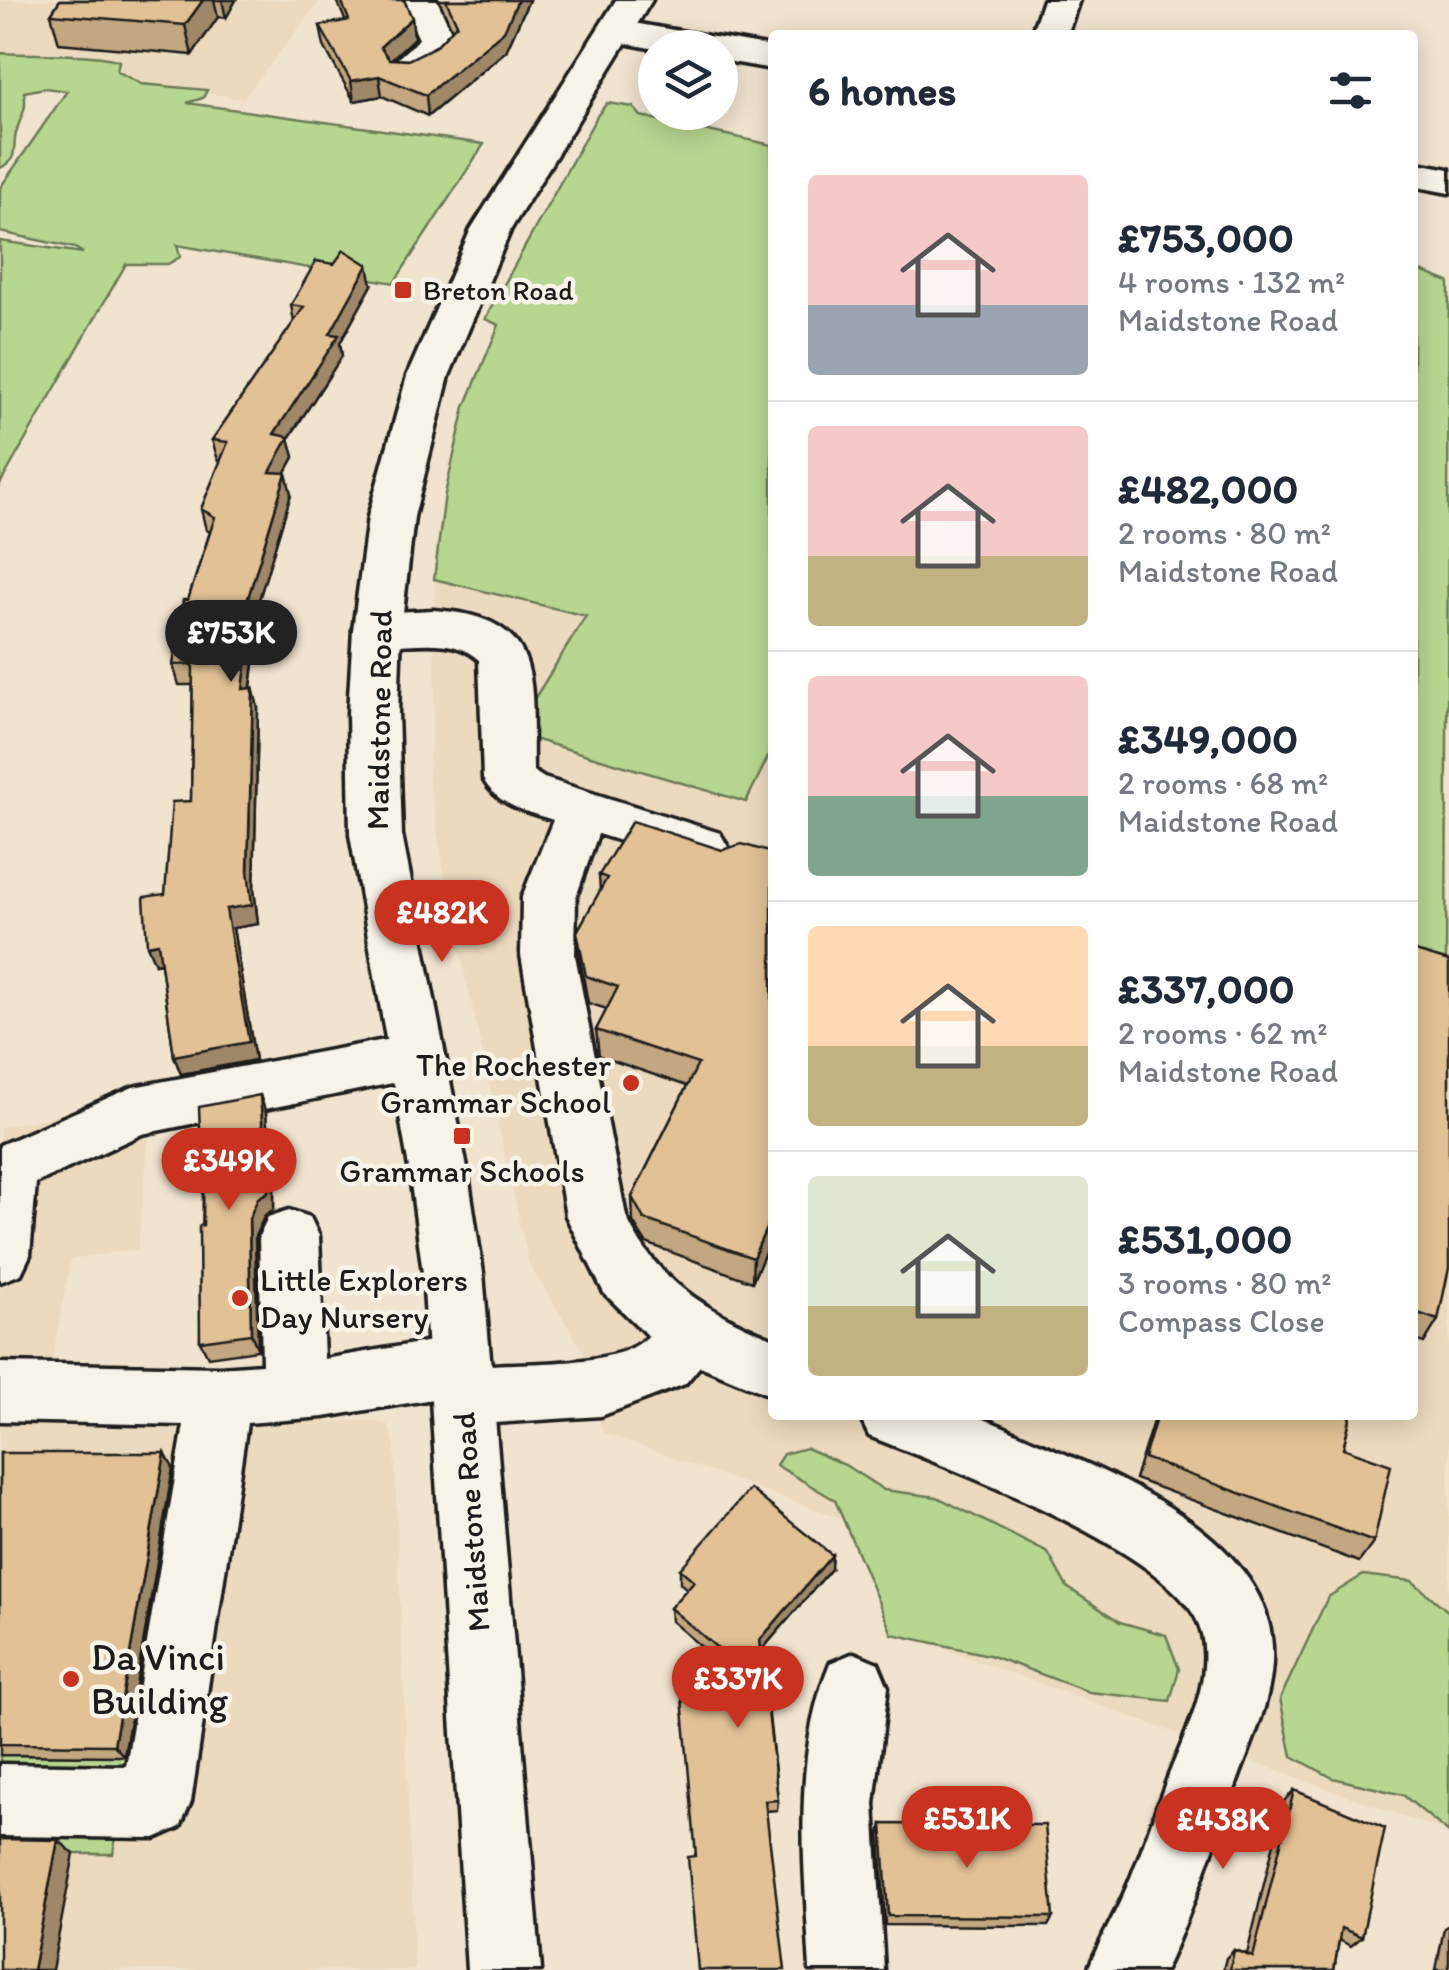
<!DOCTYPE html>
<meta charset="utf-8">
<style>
body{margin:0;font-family:Itim,sans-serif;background:#f6f6f7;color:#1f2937;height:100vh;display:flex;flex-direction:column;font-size:38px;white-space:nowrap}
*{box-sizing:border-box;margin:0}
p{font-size:32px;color:#747a83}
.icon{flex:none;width:55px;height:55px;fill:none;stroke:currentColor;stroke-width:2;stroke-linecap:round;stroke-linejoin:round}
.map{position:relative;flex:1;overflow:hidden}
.details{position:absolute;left:768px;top:30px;width:650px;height:1390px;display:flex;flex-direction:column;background:#fff;border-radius:10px;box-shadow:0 5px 25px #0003}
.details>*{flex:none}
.fabs{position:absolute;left:638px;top:30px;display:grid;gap:20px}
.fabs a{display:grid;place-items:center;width:100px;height:100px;border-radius:50%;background:#fff;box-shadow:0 5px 25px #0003;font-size:50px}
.price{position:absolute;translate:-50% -85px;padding:0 22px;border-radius:35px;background:#c8321e;color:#fff;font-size:32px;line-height:65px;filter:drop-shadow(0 2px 5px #0008)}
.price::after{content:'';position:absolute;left:50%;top:60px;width:30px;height:22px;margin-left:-15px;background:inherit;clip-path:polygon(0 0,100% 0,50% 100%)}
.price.on{background:#222;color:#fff}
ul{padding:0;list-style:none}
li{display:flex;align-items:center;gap:30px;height:250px;padding:0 40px}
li+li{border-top:2px solid #e0e1e3}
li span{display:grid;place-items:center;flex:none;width:280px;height:200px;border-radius:10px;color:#555}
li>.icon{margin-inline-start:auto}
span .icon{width:120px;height:120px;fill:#fffc;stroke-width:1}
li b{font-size:42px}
h2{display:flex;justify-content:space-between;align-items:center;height:120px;padding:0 40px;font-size:42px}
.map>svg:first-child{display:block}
</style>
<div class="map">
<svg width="1449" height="1970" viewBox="0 0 1449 1970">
<rect width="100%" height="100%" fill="#f1e4cf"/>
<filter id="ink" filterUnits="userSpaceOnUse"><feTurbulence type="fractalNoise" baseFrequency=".01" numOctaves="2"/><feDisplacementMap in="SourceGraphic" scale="20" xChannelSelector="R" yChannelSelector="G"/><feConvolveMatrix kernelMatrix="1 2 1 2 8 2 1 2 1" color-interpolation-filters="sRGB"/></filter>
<g filter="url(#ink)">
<path fill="#ecdabe" d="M0,0H321L243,99L0,59Z
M772,162V1415H1412L1413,290L1449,297V1833L920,1640L885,1535L602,1432L584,1352L529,1265L449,901L428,777L435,689L434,579L445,494L465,407Z
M141,1099L151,1115L138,1249L71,1259L51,1366L101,1365L134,1376L199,1423L372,1421L388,1425L394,1441L415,1970H0V1127Z"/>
<path fill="#b7d790" stroke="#6a7a56" stroke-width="2.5" d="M0,53C29,55 96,52 119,61L117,71L141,84L207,90L203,98L187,103L484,144L394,283L177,245L180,257L168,264H126L0,484V241L83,253L75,248L0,232V188L67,91L45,88L24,92C28,111 20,116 16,133C12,150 19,159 0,168Z
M607,103L633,107L641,116L772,145V749L746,802L513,733L586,616L434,579L445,494L465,407L499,325L485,319L597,116Z
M1413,268L1449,282L1446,963L1413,955Z
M806,1448L845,1465L884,1490L937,1497L1048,1553L1067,1587L1120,1622L1166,1635L1179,1669L1170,1701L1089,1692L989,1655L892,1634L835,1500L776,1465L783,1454Z
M1363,1575L1412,1581L1449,1612V1833L1403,1795L1333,1778L1292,1756L1280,1699L1328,1597Z
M0,1755L130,1756L113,1854H0Z"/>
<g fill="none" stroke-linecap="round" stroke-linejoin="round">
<g stroke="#1c1c1c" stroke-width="7">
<path id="minor" d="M401,0H437L456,42C442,63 417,82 392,76L387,68L419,39Z
M1043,0H1079L1067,35H1031Z
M616,20L772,47V69L720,60V48L655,49L603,39L598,31L603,23Z
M1412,162L1449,169V193L1412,186Z
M433,610C548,617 531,681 533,771L544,778L720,833L728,847L720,861L702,867L598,834L576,897L575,955L626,1216C654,1280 710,1313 772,1338V1396L700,1366L685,1384L601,1416L463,1425L441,1417L433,1399L324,1417L247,1423L191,1802L180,1827L155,1838L0,1836V1764L126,1766L184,1425L0,1421V1363L220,1367L262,1364L259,1236L268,1217L289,1210L310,1217L319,1236L324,1359L461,1336L483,1345L492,1365C532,1362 621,1367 648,1336L604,1293L566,1216L521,955L522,897L553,820C525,811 498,806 483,779L479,660C446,630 399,653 360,642L353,630L360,618L377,613Z
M417,1034L437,1040L445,1057L437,1074L142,1134L36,1183L30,1255L21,1274L0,1282V1145L133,1087Z
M859,1415C894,1415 931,1411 966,1415C989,1418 1015,1433 1037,1442C1122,1478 1266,1538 1272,1646C1275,1695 1252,1741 1236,1785C1213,1847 1193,1910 1165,1970H1088C1099,1942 1115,1915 1127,1887C1142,1852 1153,1816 1167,1780C1184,1736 1213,1683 1202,1634C1186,1554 941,1465 869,1436Z
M854,1653L878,1663L888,1687L874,1804L884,1970H810C805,1871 791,1756 830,1663Z"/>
</g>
<g stroke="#1c1c1c" stroke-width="7">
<path id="major" d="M616,0H652L511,229L449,376L414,517L401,630L398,713L402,835L467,1168L483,1273L541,1970H467L423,1273L409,1168L350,835L348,713L353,630L368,517L407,376L471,229Z"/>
</g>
<use href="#minor" fill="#f7f3e8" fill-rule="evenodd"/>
<use href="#major" fill="#f7f3e8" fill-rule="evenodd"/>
</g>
<path fill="#c2a780" stroke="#1c1c1c" stroke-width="2.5" d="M60,0H236L226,18L218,17L192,55L59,43L51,14Z
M337,0H404L412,18L414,38L392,59L408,60L436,46L452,29L439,0H529L506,51L428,116L382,96L354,101L324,46L320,26L345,20Z
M372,285L340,343L342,356L289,438L294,457L285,473L291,494L254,616L258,632L251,688H253L258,708L254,889L258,924L233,928L255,1060L181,1074L174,1056L161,963L155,964L165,894L191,801L193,685H179L173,665L188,600L210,532L206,530L201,509L221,461L218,460L212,440L294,322L291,305Z
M722,850L772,853V1237L752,1282L646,1243L633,1222L632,1197L687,1086L599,1056L596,1030L607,1009L588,1003L580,959L577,932L600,891L599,875Z
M1412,950L1438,1320L1424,1343L1412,1339Z
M266,1113L269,1150L274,1164V1209L265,1215L255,1236L258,1350L208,1357L200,1341L204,1142L200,1131Z
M1155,1415H1351L1343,1448L1374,1542L1359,1562L1135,1479Z
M0,1453L173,1468L124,1756L0,1755Z
M680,1569H831L762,1650L778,1800L777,1810L767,1811L695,1856L740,1680L671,1621L670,1608L687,1589L680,1583Z
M1294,1790L1362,1937L1351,1946L1339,1940L1334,1970H1223L1226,1958L1234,1950L1247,1954L1284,1801Z
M882,1824L1053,1917L1048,1926L885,1925L880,1834Z
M1449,1925V1970H1436L1444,1928Z"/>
<path fill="#9e8868" stroke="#1c1c1c" stroke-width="2.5" d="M203,0H214L218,17L192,55L185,25Z
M222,0H236L226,18Z
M518,0H529L506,51L428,116L426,95Z
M412,18L414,38L383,67L380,47Z
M379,76L382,96L354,101L351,81Z
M368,265L372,285L340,343L342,356L289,438L294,457L275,493L270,472L274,434Z
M286,473L291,494L254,616L258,632L248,709L243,689L244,611Z
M253,688L258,708L254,889L258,924L233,928L255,1060L181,1074L174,1056L226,909L248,870Z
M158,943L166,962L155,964L147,945Z
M260,1095L266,1113L269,1150L274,1164V1209L265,1215L255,1236L258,1350L251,1334L249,1219L264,1147Z
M772,1215V1237L752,1282L753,1258Z
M165,1453L173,1468L124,1756L114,1745Z
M832,1555L831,1569L760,1652V1640Z
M58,1840L74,1854L52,1970H33Z"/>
<path fill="#e2c295" stroke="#1c1c1c" stroke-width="2.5" d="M60,0H203L185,25L51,14Z
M341,0H404L412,18L380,47L389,59L408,60L436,46L457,24L446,0H518L504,31L426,95L379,76L351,81L320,26L349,20Z
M344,250L368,265L330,334L339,335L274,434L289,437L270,472L286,473L244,611H253L243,689L253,688L248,870L252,905L226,909L249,1042L174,1056L158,943L147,945L144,897L165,894L172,802L191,801L193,664L173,665L183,600H188L215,517L201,509L228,442L212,440L304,307L291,305L316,261L334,264Z
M632,821L722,850L742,844L772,853V1215L753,1258L644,1219L632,1197L698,1064L596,1030L618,987L586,976L577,932L607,878L599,875Z
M1412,950L1449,961V1268L1438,1320L1412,1311Z
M260,1095L264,1147L268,1146V1192L258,1198L249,1219L251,1334L200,1341L199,1226L203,1225L204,1130L200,1131L199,1107Z
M1157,1415H1351L1343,1448L1391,1465L1374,1542L1144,1458Z
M0,1453H165L114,1745L0,1744Z
M750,1489L832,1555L760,1640L778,1800L765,1801L785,1970H698L688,1857L696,1856L681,1686L753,1678L670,1608L694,1581L680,1569Z
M1294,1790L1385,1828L1362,1937L1341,1928L1334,1970H1230L1234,1950L1253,1957Z
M882,1824L1045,1825L1053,1917L888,1916Z
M0,1839L58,1840L33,1970H0Z"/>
</g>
<g fill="#c8321e" stroke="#f7f3e8" stroke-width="4">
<rect x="393" y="280" width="20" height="20" rx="5"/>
<circle cx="631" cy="1083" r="10"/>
<rect x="452" y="1126" width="20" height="20" rx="5"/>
<circle cx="240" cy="1298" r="10"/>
<circle cx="71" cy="1679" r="10"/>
</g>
<g text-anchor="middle" stroke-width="9" stroke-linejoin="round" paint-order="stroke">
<g font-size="28" fill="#1c1c1c" stroke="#f7f3e8" text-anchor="start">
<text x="423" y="300">Breton Road</text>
</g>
<g font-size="32" fill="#1c1c1c" stroke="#f7f3e8">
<text transform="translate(379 720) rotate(-89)" y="11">Maidstone Road</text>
<text transform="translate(471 1522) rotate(-94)" y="11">Maidstone Road</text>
</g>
<g font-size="32" fill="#1c1c1c" stroke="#f7f3e8" text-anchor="end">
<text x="611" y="1076">The Rochester<tspan x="611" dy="37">Grammar School</tspan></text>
<text x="462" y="1182" text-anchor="middle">Grammar Schools</text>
<text x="260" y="1291" text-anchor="start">Little Explorers<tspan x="260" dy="37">Day Nursery</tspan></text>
</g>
<g font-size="38" fill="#1c1c1c" stroke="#f7f3e8" text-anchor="start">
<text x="91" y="1670">Da Vinci<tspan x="91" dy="44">Building</tspan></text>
</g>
</g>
</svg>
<div class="fabs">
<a><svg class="icon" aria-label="layers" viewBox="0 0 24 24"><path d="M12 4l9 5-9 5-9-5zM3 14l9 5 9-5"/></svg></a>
</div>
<b class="price on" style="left:231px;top:685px">£753K</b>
<b class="price" style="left:442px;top:965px">£482K</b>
<b class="price" style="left:229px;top:1213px">£349K</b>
<b class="price" style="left:738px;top:1731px">£337K</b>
<b class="price" style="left:967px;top:1871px">£531K</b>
<b class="price" style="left:1223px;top:1872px">£438K</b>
<section class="details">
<h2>6 homes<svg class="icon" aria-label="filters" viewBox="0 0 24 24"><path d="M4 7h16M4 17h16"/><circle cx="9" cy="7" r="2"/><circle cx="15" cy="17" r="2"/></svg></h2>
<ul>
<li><span style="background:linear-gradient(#f6c9c9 65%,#9aa5b1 0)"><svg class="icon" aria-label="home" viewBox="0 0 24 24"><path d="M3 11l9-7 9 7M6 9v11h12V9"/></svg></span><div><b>£753,000</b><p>4 rooms · 132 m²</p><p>Maidstone Road</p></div></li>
<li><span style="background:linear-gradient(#f6c9c9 65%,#c2b280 0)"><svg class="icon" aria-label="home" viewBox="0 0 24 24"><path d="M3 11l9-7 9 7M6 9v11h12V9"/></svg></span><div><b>£482,000</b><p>2 rooms · 80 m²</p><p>Maidstone Road</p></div></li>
<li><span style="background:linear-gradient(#f6c9c9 60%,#7fa58c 0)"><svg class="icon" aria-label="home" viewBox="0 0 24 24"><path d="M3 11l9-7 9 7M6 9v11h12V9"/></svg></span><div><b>£349,000</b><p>2 rooms · 68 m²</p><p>Maidstone Road</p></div></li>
<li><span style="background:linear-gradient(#ffd9b3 60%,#c2b280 0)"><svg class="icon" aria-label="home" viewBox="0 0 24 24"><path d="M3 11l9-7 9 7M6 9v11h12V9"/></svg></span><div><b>£337,000</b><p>2 rooms · 62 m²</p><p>Maidstone Road</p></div></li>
<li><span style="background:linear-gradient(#dfe7d0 65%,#c2b280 0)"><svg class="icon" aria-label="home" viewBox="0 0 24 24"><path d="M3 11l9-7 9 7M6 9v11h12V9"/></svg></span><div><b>£531,000</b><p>3 rooms · 80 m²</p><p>Compass Close</p></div></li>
</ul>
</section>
</div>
